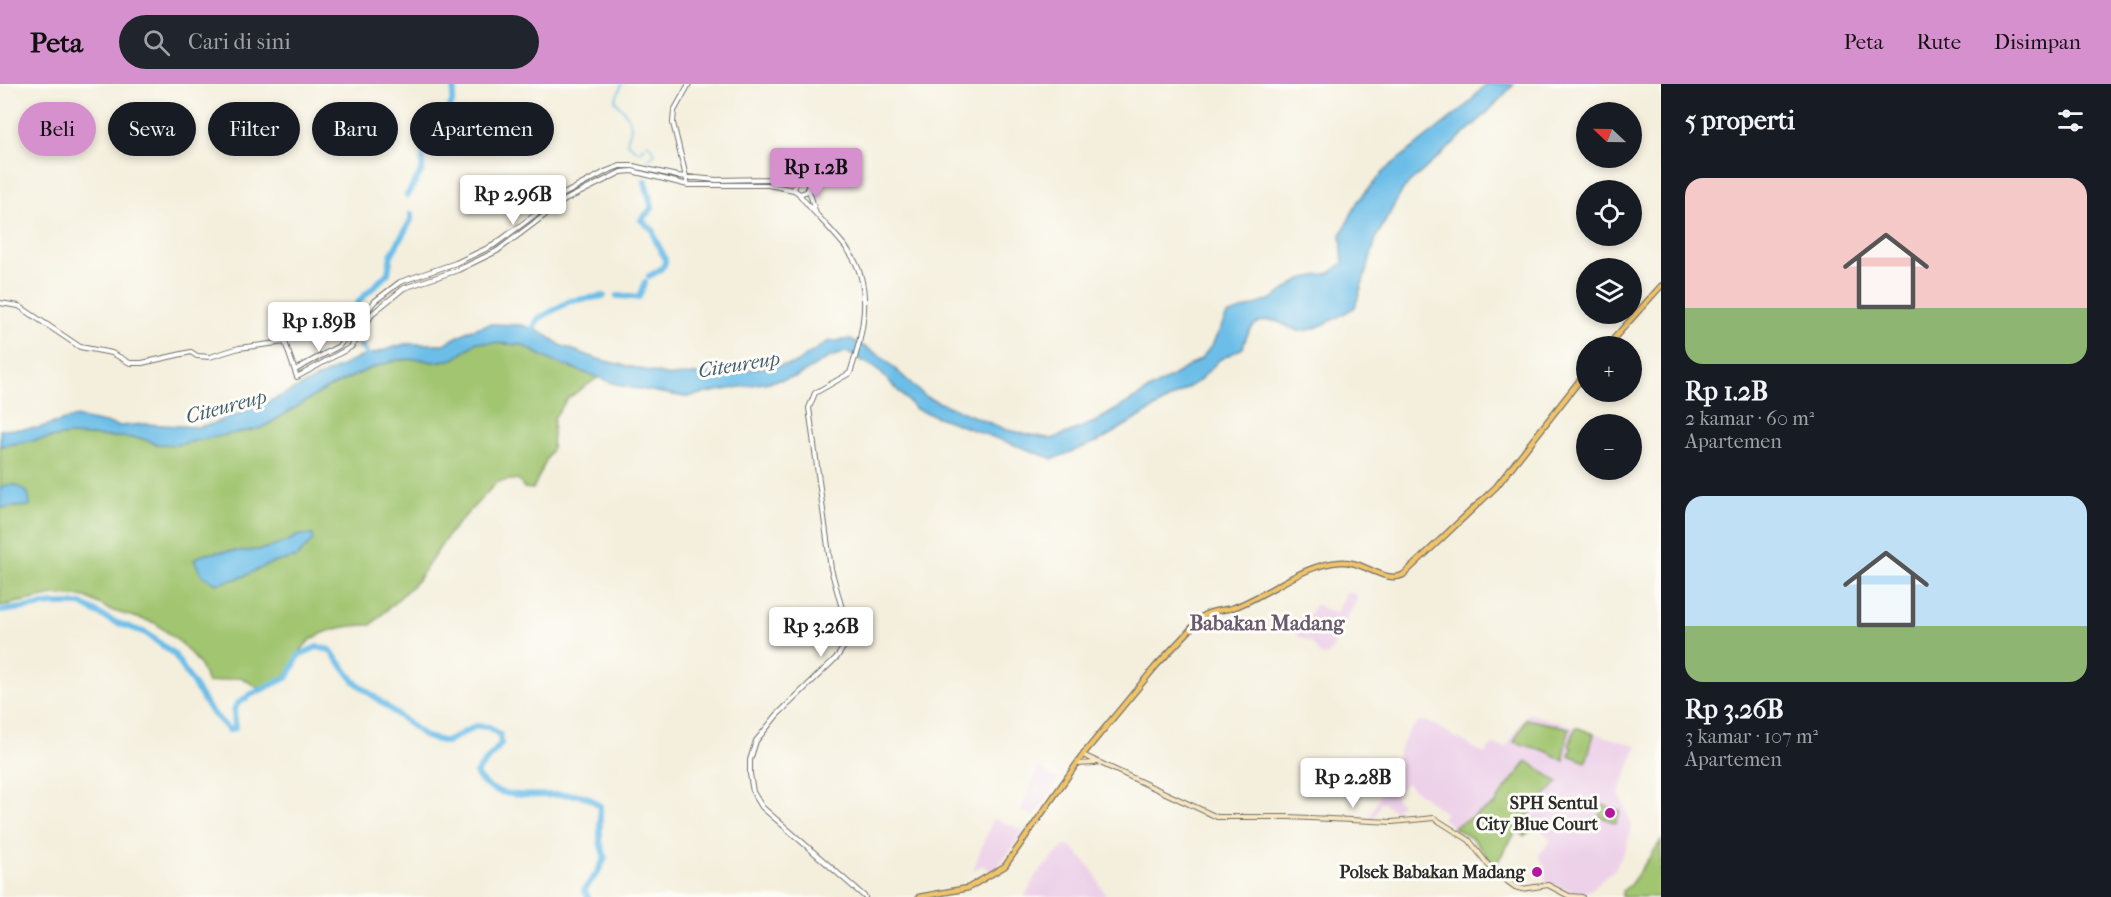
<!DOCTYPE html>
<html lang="id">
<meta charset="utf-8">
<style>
body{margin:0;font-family:"IM FELL French Canon",serif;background:#20242c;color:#f1f3f6;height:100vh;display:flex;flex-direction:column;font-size:22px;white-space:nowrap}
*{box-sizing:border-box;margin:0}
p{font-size:20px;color:#9ea1a6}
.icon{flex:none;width:33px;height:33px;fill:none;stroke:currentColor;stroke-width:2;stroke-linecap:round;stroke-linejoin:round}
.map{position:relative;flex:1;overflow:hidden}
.panel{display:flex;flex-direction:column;background:#171b24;width:450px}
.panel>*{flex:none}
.banner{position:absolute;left:18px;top:18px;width:570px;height:54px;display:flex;gap:12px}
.needle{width:39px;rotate:292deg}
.controls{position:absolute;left:1576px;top:18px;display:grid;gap:12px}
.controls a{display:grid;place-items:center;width:66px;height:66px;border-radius:50%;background:#171b24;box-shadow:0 3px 9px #0003;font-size:30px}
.price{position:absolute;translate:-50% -51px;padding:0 14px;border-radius:6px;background:#fff;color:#222;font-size:20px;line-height:39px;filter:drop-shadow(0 2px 3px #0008)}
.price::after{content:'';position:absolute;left:50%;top:36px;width:18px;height:14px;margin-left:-9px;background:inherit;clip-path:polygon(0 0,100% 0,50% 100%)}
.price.on{background:#d690ce;color:#111}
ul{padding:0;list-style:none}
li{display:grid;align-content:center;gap:12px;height:318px;padding:0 24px}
li span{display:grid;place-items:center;height:186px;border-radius:18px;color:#555}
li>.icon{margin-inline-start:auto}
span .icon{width:108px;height:108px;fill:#fffc;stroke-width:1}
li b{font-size:26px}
h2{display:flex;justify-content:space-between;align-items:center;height:72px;padding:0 24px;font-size:26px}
.tag{padding:0 21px;border-radius:27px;background:#171b24;box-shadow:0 3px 9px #0003;font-size:21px;line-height:54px}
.tag.on{background:#d690ce;color:#111}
header{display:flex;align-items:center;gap:36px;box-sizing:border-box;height:84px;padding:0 30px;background:#d690ce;color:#111}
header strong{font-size:28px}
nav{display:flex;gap:33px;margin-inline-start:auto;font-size:21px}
.search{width:420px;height:54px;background:#20242c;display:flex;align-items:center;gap:15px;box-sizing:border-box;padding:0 21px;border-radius:33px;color:#9ea1a6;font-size:22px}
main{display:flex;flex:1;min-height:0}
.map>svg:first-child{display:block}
</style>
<header>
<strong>Peta</strong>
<div class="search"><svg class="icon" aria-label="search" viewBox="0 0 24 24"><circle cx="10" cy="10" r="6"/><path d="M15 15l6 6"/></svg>Cari di sini</div>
<nav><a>Peta</a><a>Rute</a><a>Disimpan</a></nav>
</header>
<main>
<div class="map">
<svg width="1661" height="813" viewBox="0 0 1661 813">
<rect width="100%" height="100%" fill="#fdfcf7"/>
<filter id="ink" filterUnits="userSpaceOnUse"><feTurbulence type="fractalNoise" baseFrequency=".0167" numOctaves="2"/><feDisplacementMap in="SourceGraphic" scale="12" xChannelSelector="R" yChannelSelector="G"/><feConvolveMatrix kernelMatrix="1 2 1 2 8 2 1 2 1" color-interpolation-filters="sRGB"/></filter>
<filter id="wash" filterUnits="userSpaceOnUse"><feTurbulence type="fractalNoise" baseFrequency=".008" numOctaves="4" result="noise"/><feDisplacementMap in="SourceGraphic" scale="24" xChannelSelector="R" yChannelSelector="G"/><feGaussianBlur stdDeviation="1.35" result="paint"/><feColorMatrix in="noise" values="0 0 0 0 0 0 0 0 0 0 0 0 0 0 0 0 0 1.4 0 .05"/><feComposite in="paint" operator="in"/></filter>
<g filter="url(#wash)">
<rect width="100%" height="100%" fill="#f4efdd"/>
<path fill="#edd1e9" d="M1347,507L1358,512L1332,565L1328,571L1321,572L1312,559L1296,551L1316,520L1335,530Z
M1528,629L1637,662L1619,709L1631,739L1627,762L1615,785L1592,805L1578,811L1546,797L1545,783L1538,771L1551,757L1528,730L1527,677L1510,702L1501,708L1497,720L1453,743L1442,734L1446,729L1405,699L1395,714L1401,719L1395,727L1381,718L1374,734L1370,733L1407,650L1418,638L1427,637L1485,670L1493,661L1506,663Z
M1038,683L1058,696L1035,732L1021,726Z
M993,734L1025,747L997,784L990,788L984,781L973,786Z
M1065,761L1073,764L1094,788L1106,813H1025L1036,791Z"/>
<path fill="#a1c56f" stroke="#66784d" stroke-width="1.5" d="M477,258L522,261L552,277L599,293L567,315L554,334L552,364L533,405L524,404L518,395L497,398L451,447L418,496L371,541C350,541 316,545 302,565C285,591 292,592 261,606L241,593L208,599L198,578L182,560L155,539L110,526L86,513L54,511L0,522V362L68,351L140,354L157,360L262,344L326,305L371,284L397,276L420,275L433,278L454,275Z
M1526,635L1570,644L1565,660L1564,677L1546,667L1514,658Z
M1576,643L1594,650L1586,678L1569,671L1572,664L1569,662Z
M1527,677L1558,698L1528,730L1538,741L1524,752L1517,746L1495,782L1473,755L1453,743L1496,720C1502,705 1517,692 1527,677Z
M1604,721L1620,727L1616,739L1599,732Z
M1661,757V813H1622V807L1630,801Z"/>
<path fill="#6cbee8" stroke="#4c748a" stroke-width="1.5" d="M1486,0H1514L1486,30L1404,104L1377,152L1355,223C1342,231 1315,248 1300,247C1291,246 1283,238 1274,237C1255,233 1246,249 1243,264L1219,276L1199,297L1168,316L1099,357L1053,375L916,325L876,284L846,268L828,274L796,293L685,313L622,302L552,277L522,261L477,258L454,275L433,278L420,275L397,276L371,284L326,305L262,344L175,361L157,360L140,354L68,351L0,362V346L38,344L75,333L120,342L144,340L198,343L212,340L275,315L358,274L405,260H444L470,246L490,240L522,241L543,249L562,262L601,276L670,292L719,289L794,280L827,258L851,255L881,272L926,313L1007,346L1052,355L1095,338L1201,275L1212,261L1227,231L1272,215L1301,195L1330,189L1343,179L1341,151L1358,117L1386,85L1466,22Z
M7,401H16L28,409L30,422L0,424V403Z
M299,451H313V456L297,473L272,479L240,494L216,500L202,491L194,476C205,464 246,469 263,465C276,462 288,458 299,451Z"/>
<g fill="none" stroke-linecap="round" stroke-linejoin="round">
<path stroke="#6cbee8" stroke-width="1.5" d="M622,0L615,17C622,24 630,32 631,43C631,48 627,53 627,59L639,68L648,59L655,69L648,76"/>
<path stroke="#6cbee8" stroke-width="6" d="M645,97L652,124L641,136L653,146C654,168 682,177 649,192
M407,111L422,86L424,59L442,40L452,19L455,0
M617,212L639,213L645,198
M352,229L360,216L388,189L391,171L411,136V130
M352,247L371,277
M530,251L538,235L570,217L604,212
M0,527L52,520H81L112,537L146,549L174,570L210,626L229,646L235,644L234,627L237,620L250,611L288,593L299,571L317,563L330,566L354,597L426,653L446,658L476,642L489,643L500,651L501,660L476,689C492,722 550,708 579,711C588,712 593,717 600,722V758L605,774L597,789L584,806L588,813"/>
</g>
</g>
<g filter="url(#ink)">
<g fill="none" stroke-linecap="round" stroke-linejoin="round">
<g stroke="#717069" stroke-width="6">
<path id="tertiary" d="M688,101L673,39L674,27L689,0
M809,106L816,130
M799,110C814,130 835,148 850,169C874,204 863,252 850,289L815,309L809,324L831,485L848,546L845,561L837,573L777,631L756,657L750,676V690L753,708L762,723L865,813
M0,219L19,222L80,263L112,269L130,279H142L191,268L197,272L210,273L239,264L285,258L297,293L351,263L373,229L404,204L458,186L497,167L565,116L621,88L632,87L688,101H768L794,106L800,110L808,107V98L803,95L797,96L794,106
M295,286L339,262L375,217L400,198L456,179L494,161L562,111L607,87L620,82H633L677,92L716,96L768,95L803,85"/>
</g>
<g stroke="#717069" stroke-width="6">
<path id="secondary" d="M1083,671L1217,733H1289L1392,738L1434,734L1469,756L1492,786L1515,803L1522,805L1548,801L1569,812L1582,813
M1077,680L1095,679"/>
</g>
<g stroke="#717069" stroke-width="7">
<path id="primary" d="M1607,262L1661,202
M919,813L968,804L1005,782L1085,668L1156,582L1204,531C1214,525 1225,527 1235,523C1270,510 1303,480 1341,478C1362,476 1385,500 1403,491L1496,403L1587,287"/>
</g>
<use href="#tertiary" stroke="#fff" stroke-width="4"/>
<use href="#secondary" stroke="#f9e7c3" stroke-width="4"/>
<use href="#primary" stroke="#f1c369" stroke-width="4.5"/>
</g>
</g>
<g fill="#b5179e" stroke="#fdfcf7" stroke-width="2">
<circle cx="1610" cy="729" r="6"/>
<circle cx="1537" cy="788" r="6"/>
</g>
<g text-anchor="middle" stroke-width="6" stroke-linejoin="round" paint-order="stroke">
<g font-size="18" font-weight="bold" fill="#2b2b2b" stroke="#fdfcf7" text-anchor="end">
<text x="1598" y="725">SPH Sentul<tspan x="1598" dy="21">City Blue Court</tspan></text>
<text x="1525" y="794">Polsek Babakan Madang</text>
</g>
<g font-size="20" font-style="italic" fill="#425e6d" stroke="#fdfcf7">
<text transform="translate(739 280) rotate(-9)" y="7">Citeureup</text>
<text transform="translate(226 322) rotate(-15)" y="7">Citeureup</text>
</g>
<g font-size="21" font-weight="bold" fill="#685a6f" stroke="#fdfcf7">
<text x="1267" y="546">Babakan Madang</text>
</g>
</g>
</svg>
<div class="controls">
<a><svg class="needle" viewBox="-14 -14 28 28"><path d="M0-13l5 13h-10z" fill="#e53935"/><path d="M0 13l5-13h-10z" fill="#9ea1a6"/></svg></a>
<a><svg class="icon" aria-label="locate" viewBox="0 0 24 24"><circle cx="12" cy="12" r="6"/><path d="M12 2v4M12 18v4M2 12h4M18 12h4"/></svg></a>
<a><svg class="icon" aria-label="layers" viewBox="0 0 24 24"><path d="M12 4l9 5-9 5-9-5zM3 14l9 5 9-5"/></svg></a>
<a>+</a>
<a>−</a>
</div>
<b class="price on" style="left:816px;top:115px">Rp 1.2B</b>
<b class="price" style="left:513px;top:142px">Rp 2.96B</b>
<b class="price" style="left:319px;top:269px">Rp 1.89B</b>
<b class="price" style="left:821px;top:574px">Rp 3.26B</b>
<b class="price" style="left:1353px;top:725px">Rp 2.28B</b>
<div class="banner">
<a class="tag on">Beli</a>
<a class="tag">Sewa</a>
<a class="tag">Filter</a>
<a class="tag">Baru</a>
<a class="tag">Apartemen</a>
</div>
</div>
<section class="panel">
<h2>5 properti<svg class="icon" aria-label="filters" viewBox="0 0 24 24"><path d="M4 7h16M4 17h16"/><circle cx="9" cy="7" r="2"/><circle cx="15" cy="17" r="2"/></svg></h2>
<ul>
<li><span style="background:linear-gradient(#f6c9c9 70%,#8fb573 0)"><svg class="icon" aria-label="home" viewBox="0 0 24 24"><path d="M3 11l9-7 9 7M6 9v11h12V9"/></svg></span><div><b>Rp 1.2B</b><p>2 kamar · 60 m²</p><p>Apartemen</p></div></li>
<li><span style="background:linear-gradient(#bfe0f5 70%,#8fb573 0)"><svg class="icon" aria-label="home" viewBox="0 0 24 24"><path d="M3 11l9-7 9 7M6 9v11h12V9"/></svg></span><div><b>Rp 3.26B</b><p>3 kamar · 107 m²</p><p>Apartemen</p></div></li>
</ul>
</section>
</main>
